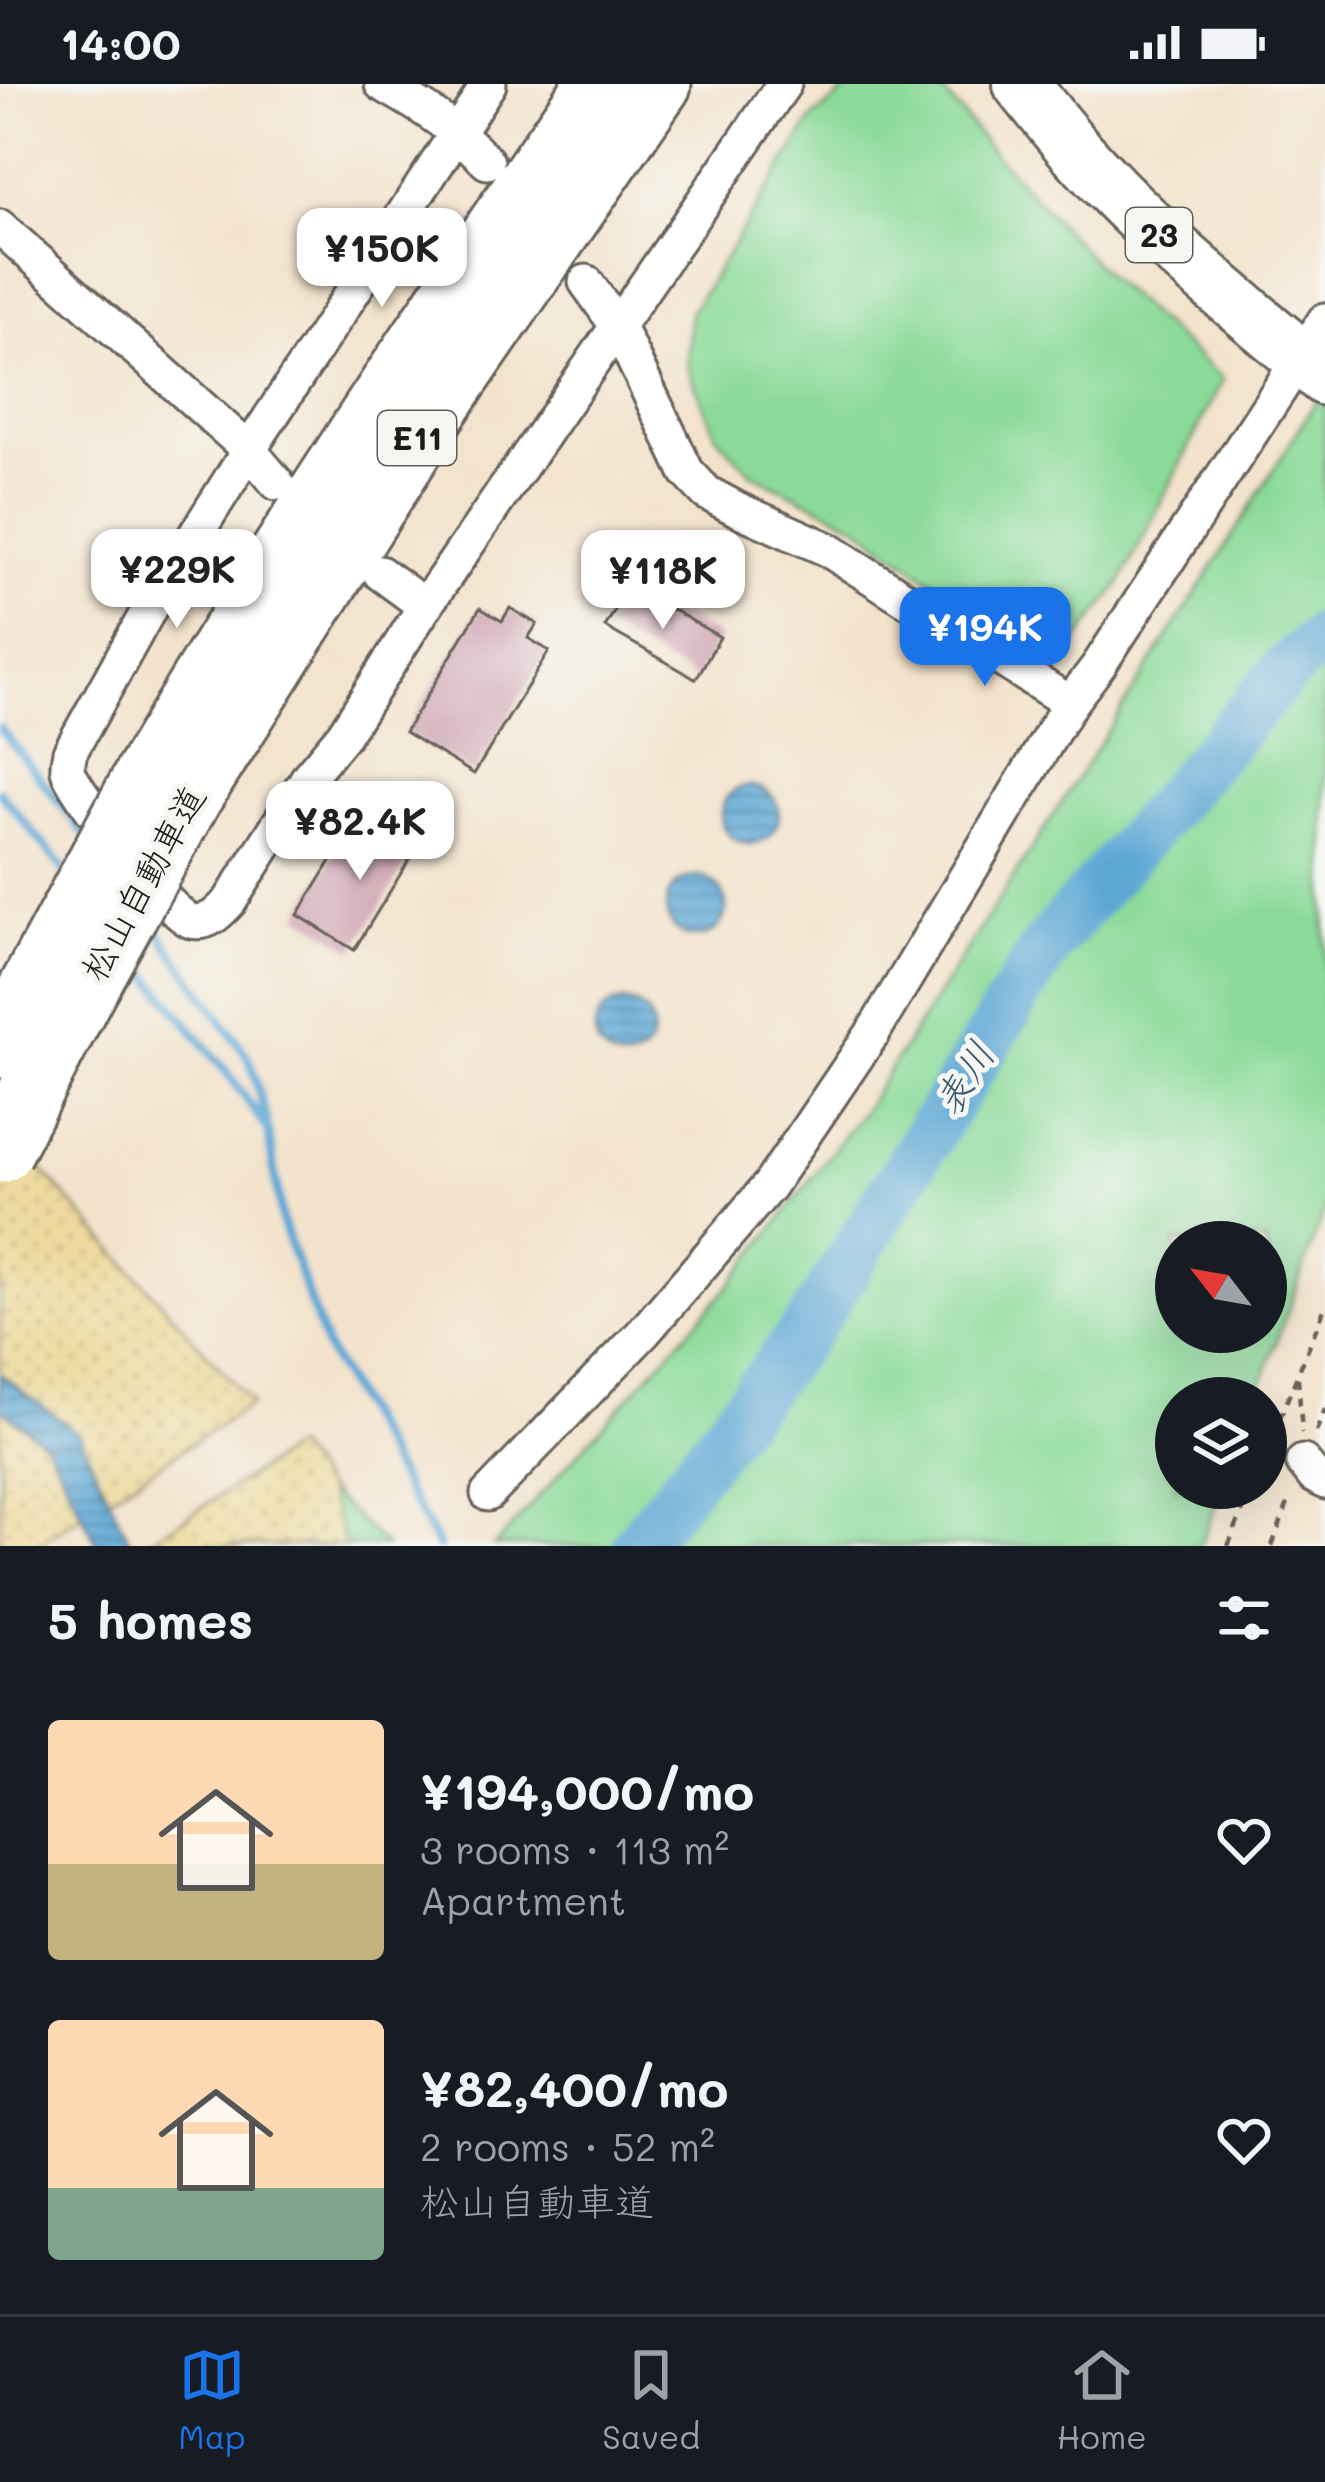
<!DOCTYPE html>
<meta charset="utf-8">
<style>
body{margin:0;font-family:Mali,"Klee One",sans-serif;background:#20242c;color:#f1f3f6;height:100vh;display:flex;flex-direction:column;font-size:45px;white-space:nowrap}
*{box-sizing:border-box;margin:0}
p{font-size:39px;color:#9ea1a6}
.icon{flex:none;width:66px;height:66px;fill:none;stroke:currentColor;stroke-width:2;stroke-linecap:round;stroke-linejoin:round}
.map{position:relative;height:1462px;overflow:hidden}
.sheet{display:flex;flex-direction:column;background:#171b24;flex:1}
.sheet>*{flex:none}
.needle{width:78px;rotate:301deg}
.tools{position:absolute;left:1155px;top:1137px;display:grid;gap:24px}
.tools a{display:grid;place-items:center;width:132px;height:132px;border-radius:50%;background:#171b24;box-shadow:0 12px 48px #0002;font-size:60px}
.price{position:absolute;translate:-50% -102px;padding:0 27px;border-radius:24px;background:#fff;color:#222;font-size:39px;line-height:78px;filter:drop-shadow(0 3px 6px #0008)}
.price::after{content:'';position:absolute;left:50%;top:72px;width:36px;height:27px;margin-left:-18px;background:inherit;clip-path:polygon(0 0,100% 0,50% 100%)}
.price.current{background:#1a73e8;color:#fff}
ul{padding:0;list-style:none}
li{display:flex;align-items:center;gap:36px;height:300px;padding:0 48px}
li span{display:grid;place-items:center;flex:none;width:336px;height:240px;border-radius:12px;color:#555}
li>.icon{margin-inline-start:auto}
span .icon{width:144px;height:144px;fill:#fffc;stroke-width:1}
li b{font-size:51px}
h2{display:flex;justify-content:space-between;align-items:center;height:144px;padding:0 48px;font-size:51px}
.status{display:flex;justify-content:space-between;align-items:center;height:84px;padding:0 60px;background:#171b24;direction:ltr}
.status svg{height:33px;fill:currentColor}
.tabs{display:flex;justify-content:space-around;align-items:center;height:168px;border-top:3px solid #363941;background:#171b24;font-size:33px;color:#9ea1a6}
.tabs a{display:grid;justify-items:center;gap:6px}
.tabs .current{color:#1a73e8}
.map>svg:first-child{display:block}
</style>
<div class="status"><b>14:00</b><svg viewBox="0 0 49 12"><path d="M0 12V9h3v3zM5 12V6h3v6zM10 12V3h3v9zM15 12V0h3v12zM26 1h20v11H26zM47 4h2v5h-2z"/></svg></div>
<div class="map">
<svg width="1325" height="1462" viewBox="0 0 1325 1462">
<defs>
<pattern id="sand-dots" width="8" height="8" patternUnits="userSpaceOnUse" patternTransform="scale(3)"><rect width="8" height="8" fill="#eeda9e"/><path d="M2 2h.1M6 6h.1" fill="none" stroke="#ccba88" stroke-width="1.8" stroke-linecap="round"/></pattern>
<pattern id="water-rules" width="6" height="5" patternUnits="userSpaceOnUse" patternTransform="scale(3)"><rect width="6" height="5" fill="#5da7d5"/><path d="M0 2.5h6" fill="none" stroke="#4c87ac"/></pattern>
</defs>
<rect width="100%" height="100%" fill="#f6f6f2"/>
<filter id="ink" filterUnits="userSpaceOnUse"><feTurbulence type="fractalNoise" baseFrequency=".00833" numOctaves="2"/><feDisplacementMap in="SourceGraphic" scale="24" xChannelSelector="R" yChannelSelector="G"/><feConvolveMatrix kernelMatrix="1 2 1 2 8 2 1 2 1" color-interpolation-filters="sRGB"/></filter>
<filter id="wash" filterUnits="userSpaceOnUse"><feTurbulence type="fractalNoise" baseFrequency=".004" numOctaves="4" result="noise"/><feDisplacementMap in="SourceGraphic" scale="48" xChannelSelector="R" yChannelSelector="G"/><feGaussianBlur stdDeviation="2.7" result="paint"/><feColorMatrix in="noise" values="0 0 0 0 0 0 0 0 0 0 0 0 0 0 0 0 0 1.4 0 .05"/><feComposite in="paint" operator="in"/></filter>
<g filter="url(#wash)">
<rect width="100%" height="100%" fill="#f3e3cc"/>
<path fill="#8bda99" stroke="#547b5a" stroke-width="3" fill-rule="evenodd" d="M849,0H937L996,72L1109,194L1223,295L1120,500L1066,572L1057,578L1046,575L952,512L857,441L752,390L716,351L687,282L690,229L813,34L839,13Z
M1325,303V1125L1256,1314H1176V1404H1223L1200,1462H494L731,1200L863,1027L1216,478ZM1176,1158H1266V1248H1176Z
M326,1404L385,1462H345Z"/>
<path fill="url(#sand-dots)" stroke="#857b5d" stroke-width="3" d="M0,1039L252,1320L35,1462H0Z
M294,1363L326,1404L345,1462H142Z"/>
<path fill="url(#water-rules)" stroke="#3c6278" stroke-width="3" d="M721 731a29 29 0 1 1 58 0a29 29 0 1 1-58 0Z
M666 823a30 30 0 1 1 60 0a30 30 0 1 1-60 0Z
M595 947a29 29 0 1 1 58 0a29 29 0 1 1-58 0Z
M0,1290L79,1350L132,1462H98L47,1360L0,1324Z"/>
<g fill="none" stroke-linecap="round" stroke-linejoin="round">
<path stroke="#5da7d5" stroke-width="9" d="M0,644L86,752
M0,708L69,792
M147,832L250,976L267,1038
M132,871L232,995L268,1046L282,1138L326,1264L438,1462"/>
<path stroke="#5da7d5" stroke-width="51" d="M637,1462L810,1241L1048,860L1285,587L1325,552"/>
</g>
<g id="blocks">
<path fill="#cc9dad" d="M630,501L720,553L696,595L605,543Z
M480,524L502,537L510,524L537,540L528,554L549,567L474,690L405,648Z
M383,731L422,755L354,866L298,831L344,756L361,767Z"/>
</g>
</g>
<g filter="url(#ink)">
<use href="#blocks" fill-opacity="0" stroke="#67625a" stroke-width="3"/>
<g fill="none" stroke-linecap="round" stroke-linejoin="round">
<g stroke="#67625a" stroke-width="39">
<path id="minor" d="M382,0C425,24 453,42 487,78
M489,0L249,366L152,520L70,668C69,674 67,680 68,686C73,707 172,834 191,837C208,841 219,829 230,817L309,692L344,650L425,522L784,0
M0,143L249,366L277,399
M586,198L618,243L687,388L707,409L737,425L827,465L1070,619L1099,581L1325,236
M380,489L425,522
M1303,1378L1314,1392L1325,1398
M488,1410L644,1248L769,1102L872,950L1070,619"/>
</g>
<g stroke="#67625a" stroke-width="60">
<path id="primary" d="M1021,0C1041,24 1059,48 1080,71C1153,153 1241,223 1325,294"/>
</g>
<g stroke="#67625a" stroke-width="69">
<path id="motorway" d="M147,690C287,454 441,225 598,0
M188,716L434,327L659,0"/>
</g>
<path stroke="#67625a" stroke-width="4.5" stroke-dasharray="9 9" stroke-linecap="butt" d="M1298,1294L1302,1349
M1316,1348L1325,1325
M1266,1368L1325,1223
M1228,1462L1252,1404
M1272,1462L1290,1414"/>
<use href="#minor" stroke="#fff" stroke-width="33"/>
<use href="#primary" stroke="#fff" stroke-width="54"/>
<use href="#motorway" stroke="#fff" stroke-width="63"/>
<g stroke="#67625a" stroke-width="69" stroke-linecap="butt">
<path id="motorway-bridge" d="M0,962L147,690
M0,1067L81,911L188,716"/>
</g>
<use href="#motorway-bridge" stroke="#fff" stroke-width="63"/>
</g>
</g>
<g text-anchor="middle" stroke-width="10" stroke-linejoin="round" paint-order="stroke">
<g fill="#f6f6f2" stroke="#5d5d5c" stroke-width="3">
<rect x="1126" y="124" width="66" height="54" rx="9"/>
<rect x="378" y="327" width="78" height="54" rx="9"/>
</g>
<g font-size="33" font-weight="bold" fill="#1c1c1c">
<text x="1159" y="163">23</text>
<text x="417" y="366">E11</text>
</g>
<g font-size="36" fill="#1c1c1c" stroke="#f6f6f2">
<text transform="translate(143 799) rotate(-61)" y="13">松山自動車道</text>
</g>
<g font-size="39" font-style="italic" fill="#395b6f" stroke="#f6f6f2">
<text transform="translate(964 994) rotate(-58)" y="14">表川</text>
</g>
</g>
</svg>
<div class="tools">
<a><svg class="needle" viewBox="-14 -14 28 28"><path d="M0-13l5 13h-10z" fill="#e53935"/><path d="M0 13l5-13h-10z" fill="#9ea1a6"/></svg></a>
<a><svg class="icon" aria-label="layers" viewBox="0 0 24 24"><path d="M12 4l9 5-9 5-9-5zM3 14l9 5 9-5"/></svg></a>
</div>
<b class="price" style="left:382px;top:226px">¥150K</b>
<b class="price" style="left:177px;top:547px">¥229K</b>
<b class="price" style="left:663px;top:548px">¥118K</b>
<b class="price current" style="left:985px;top:605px">¥194K</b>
<b class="price" style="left:360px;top:799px">¥82.4K</b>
</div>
<section class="sheet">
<h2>5 homes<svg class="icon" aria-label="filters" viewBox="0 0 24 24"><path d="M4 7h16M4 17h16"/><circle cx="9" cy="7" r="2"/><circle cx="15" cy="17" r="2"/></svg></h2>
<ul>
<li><span style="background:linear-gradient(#ffd9b3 60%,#c2b280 0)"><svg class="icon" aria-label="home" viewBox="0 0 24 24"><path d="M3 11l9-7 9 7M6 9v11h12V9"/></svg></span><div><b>¥194,000/mo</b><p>3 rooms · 113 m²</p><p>Apartment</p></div><svg class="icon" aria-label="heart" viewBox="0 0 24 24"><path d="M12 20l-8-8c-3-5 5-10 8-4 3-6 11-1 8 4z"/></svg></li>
<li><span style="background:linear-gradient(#ffd9b3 70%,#7fa58c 0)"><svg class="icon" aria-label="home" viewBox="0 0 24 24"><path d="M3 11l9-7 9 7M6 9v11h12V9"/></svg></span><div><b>¥82,400/mo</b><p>2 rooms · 52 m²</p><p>松山自動車道</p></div><svg class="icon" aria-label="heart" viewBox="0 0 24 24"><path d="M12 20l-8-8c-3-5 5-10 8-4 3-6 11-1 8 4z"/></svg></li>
</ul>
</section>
<nav class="tabs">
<a class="current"><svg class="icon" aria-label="map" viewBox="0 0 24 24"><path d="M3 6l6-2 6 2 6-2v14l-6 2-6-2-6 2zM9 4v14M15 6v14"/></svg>Map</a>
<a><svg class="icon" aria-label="saved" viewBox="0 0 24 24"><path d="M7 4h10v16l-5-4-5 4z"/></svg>Saved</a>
<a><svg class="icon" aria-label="home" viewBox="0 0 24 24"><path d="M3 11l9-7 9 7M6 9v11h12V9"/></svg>Home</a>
</nav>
